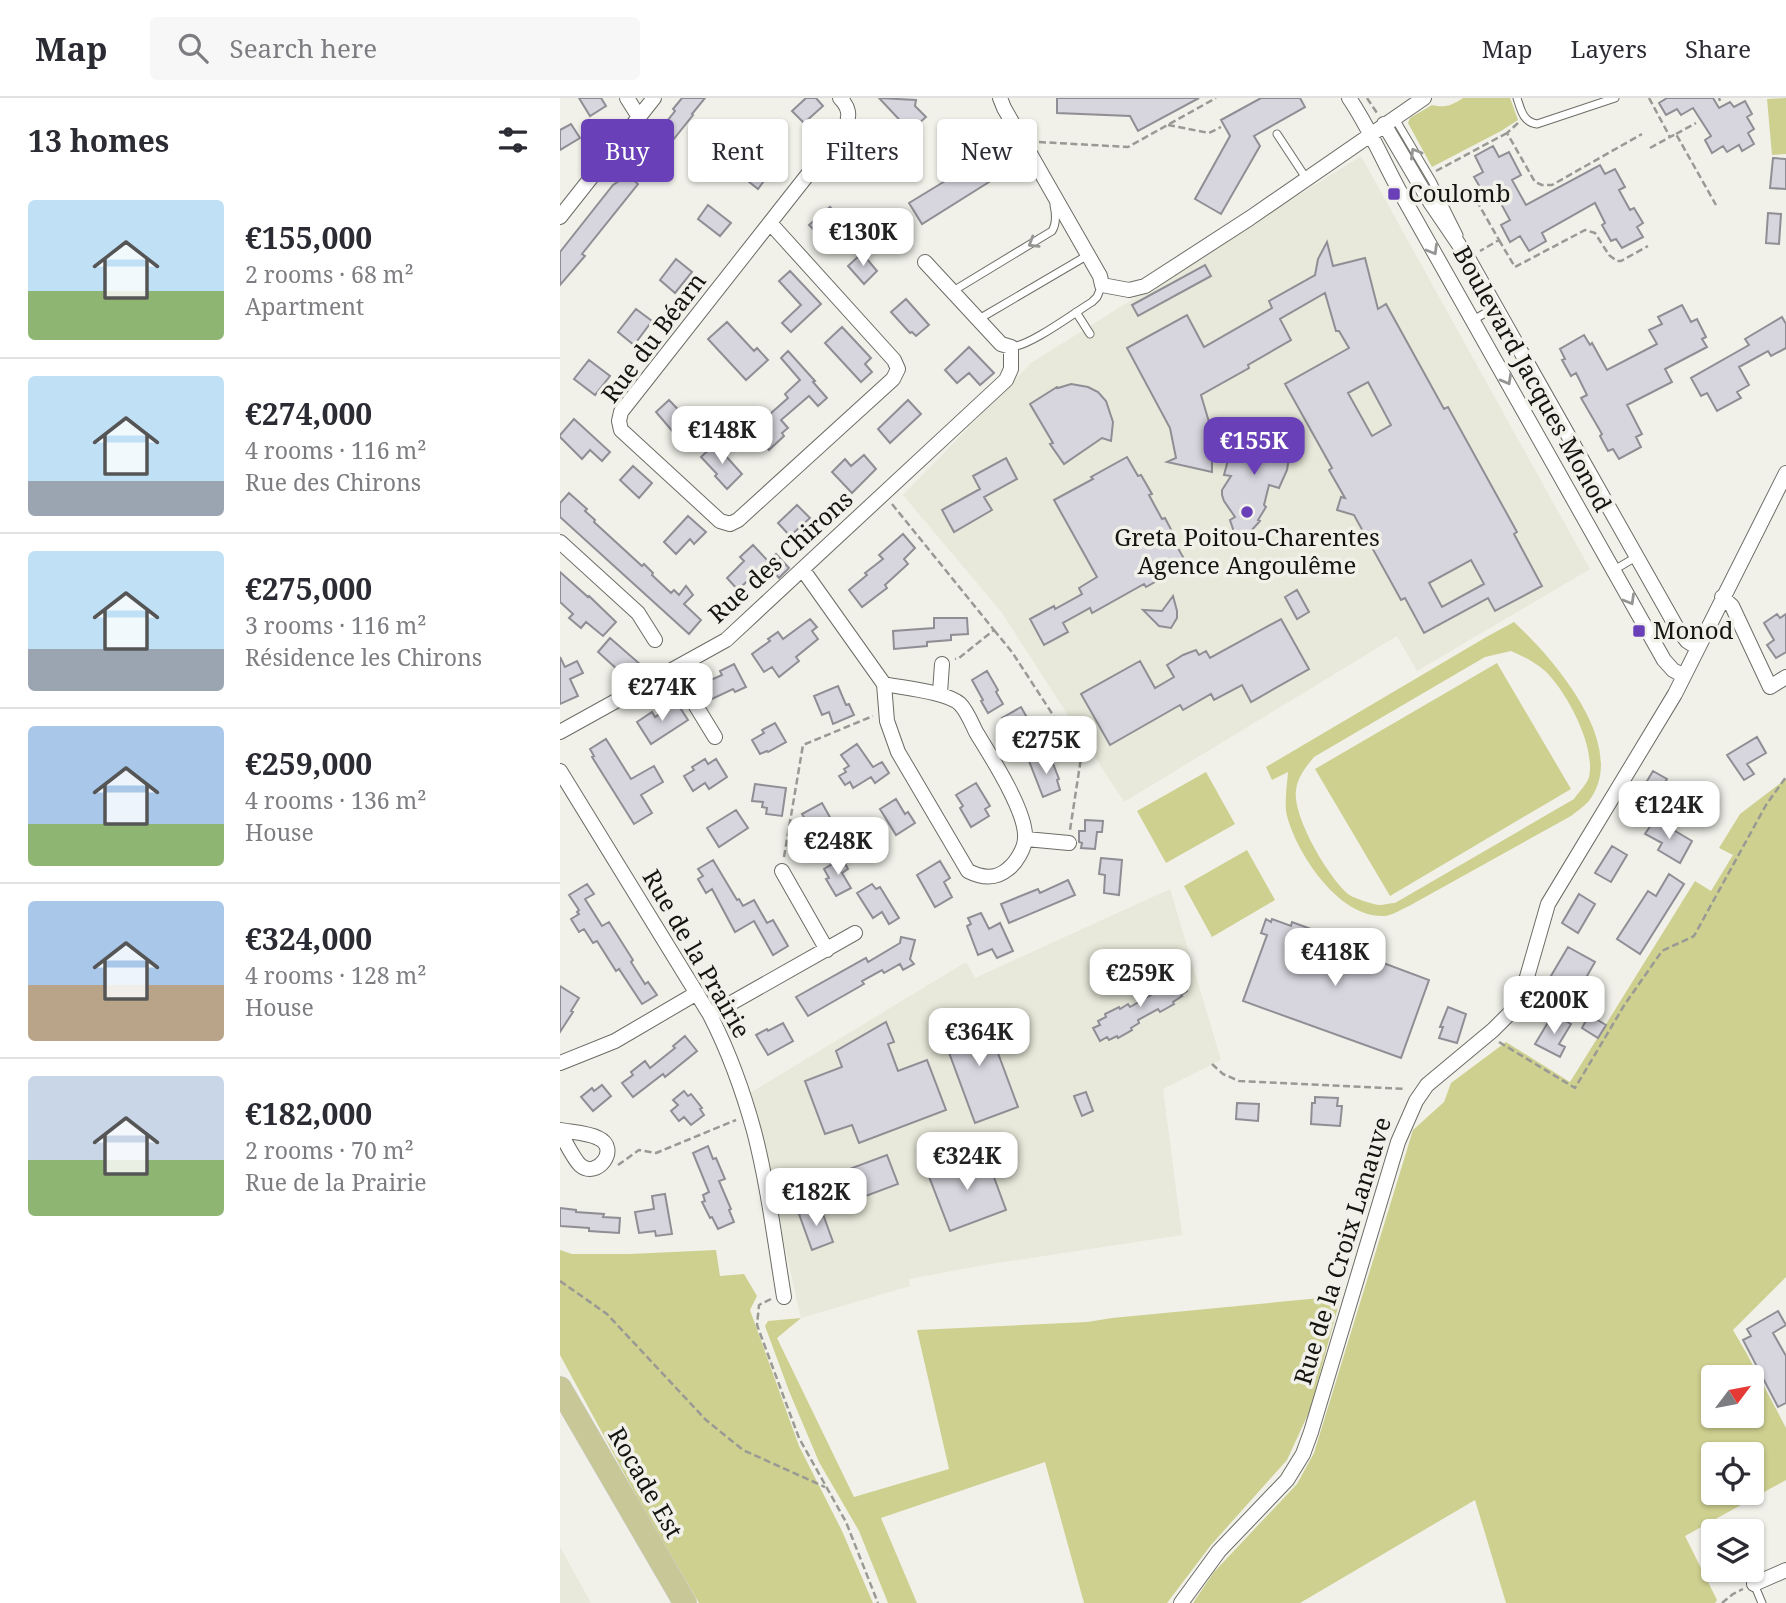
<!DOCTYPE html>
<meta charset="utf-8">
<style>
body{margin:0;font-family:"Noto Serif",serif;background:#f7f7f7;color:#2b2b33;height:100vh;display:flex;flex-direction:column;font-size:26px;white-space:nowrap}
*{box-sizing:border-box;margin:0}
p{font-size:23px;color:#7c7c81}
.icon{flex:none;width:38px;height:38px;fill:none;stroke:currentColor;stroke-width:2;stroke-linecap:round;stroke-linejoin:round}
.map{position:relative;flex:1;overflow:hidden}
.details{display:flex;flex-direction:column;background:#fff;width:560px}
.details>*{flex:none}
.hud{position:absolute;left:21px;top:21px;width:665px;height:63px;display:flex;gap:14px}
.needle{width:46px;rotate:58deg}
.buttons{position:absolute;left:1141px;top:1267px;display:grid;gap:14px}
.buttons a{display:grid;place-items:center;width:63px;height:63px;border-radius:7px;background:#fff;box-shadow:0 2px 5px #0004;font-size:35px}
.price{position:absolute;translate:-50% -60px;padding:0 16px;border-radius:14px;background:#fff;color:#222;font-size:23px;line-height:46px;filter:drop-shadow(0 2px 4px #0008)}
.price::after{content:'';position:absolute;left:50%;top:42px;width:21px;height:16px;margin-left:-10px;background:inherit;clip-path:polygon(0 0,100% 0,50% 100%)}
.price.on{background:#6a40b8;color:#fff}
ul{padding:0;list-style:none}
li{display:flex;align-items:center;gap:21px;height:175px;padding:0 28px}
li+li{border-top:2px solid #e1e1e2}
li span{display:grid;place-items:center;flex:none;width:196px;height:140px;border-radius:7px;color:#555}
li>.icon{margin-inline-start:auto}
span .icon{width:84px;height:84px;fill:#fffc;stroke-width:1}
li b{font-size:30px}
h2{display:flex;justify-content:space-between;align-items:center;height:84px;padding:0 28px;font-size:30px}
.pill{padding:0 24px;border-radius:7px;background:#fff;box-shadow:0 2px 5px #0004;font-size:24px;line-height:63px}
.pill.on{background:#6a40b8;color:#fff}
header{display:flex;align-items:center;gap:42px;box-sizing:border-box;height:98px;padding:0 35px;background:#fff;border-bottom:2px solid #e1e1e2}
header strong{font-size:33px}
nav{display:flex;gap:38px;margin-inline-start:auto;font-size:24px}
.search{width:490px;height:63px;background:#f7f7f7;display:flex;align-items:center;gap:18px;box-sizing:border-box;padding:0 24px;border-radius:7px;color:#7c7c81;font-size:26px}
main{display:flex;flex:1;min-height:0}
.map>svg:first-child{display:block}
</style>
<header>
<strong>Map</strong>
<div class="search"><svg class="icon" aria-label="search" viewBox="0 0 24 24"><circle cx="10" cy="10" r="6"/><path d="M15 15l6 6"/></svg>Search here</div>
<nav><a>Map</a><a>Layers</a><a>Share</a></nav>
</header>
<main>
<section class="details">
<h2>13 homes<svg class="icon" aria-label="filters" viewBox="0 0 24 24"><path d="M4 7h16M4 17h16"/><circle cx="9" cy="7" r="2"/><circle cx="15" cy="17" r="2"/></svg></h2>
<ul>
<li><span style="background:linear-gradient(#bfe0f5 65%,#8fb573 0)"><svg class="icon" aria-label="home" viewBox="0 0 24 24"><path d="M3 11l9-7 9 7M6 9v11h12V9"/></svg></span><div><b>€155,000</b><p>2 rooms · 68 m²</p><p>Apartment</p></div></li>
<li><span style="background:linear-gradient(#bfe0f5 75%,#9aa5b1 0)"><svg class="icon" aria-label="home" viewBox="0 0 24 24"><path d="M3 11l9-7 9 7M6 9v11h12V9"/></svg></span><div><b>€274,000</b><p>4 rooms · 116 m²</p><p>Rue des Chirons</p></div></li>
<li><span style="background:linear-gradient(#bfe0f5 70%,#9aa5b1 0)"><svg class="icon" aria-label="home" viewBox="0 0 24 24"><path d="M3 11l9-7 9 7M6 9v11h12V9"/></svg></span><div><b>€275,000</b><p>3 rooms · 116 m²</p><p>Résidence les Chirons</p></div></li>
<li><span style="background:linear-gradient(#a9c7e8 70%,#8fb573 0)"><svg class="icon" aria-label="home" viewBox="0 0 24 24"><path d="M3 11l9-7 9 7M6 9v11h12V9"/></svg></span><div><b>€259,000</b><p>4 rooms · 136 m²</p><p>House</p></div></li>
<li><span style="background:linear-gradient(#a9c7e8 60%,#b9a48a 0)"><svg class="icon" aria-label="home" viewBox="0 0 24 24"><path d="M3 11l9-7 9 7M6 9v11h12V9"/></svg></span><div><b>€324,000</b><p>4 rooms · 128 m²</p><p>House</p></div></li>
<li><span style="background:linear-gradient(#c9d6e8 60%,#8fb573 0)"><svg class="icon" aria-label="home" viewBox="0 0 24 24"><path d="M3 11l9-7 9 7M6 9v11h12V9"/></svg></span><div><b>€182,000</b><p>2 rooms · 70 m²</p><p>Rue de la Prairie</p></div></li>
</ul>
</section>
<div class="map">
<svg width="1226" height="1505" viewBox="0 0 1226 1505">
<rect width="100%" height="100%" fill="#f1f1ea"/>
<path fill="#e8e9da" d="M801,58L1030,471L857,573L837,538L564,704L442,515L343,397L471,265Z
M610,791L661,962L603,991L622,1137L424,1167L349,1181L350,1188L241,1220L190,995L406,864L415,880Z
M0,1449L31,1505H0Z"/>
<path fill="#ced090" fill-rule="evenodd" d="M903,0H950L958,22L941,33L872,69L848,25L850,20L872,7C885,10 891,8 903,0Z
M1226,0V56L1212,57L1207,1Z
M954,524C993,560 1072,650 1028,704C1023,709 1016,714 1011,718L849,808C842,811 831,818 824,818C779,820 737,756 727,718C724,705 727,688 728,674L712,682L706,669L928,538ZM951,553C963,558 974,564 984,572C1006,592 1036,648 1029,679C1027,686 1018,695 1014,701L835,805C830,805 824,807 819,807C812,806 793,800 788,796C768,779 732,718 736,692C738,678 746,669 754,659L925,559Z
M937,565L1011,691L830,798L755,671Z
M646,674L675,726L606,765L577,713Z
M1226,681V1179L1173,1232L1187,1256L1226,1330V1382L1125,1438L1157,1502L1155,1505H946L915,1402L740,1505H633L654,1474L737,1386L754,1355L853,1032L884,1004L891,985L946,944L1010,984L1135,783L1151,793L1173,757L1159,750L1180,716ZM1153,1279H1192V1318H1153ZM1153,1356H1192V1395H1153Z
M687,752L715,802L652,839L624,788Z
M0,1152L12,1156H69L156,1152L160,1178L184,1176L197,1198L190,1212L239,1348L282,1433L313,1505H139L84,1412L0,1257Z
M781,1198L750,1312L727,1362L651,1447L607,1505H524L485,1364L321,1420L357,1505H328L299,1433L259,1364L229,1293L205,1228L208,1223L241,1220L217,1240L294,1399L389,1371L357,1232L527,1224L552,1220Z"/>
<path fill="#d7d5dd" stroke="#8f8e95" stroke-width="2" fill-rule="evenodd" d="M19,0H41L46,8L30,18Z
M122,0H145L132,16L133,17L105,52L111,57L99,73L77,56L90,40L92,42L115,13L113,11Z
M246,0H256L263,8L244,25L232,13Z
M319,0L356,2L355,8L366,19L350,33Z
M497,0H639L578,33L570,18L497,15Z
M701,0H740L745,9L694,38L700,48L661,116L635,101L670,38L661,22Z
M1107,0H1153L1159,10L1170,4L1174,9L1185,3L1192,16L1187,19L1194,31L1188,35L1194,46L1182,53L1179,47L1167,54L1163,48L1152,55L1145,42L1151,38L1133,10L1121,17L1117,11L1106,17L1099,5Z
M11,26L20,40L0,52V32Z
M933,48L939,59L949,54L961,77L952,82L966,107L1040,67L1045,76L1055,71L1065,89L1059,92L1070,112L1074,110L1083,125L1077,129L1083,139L1062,150L1056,141L1051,143L1042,127L1045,125L1035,105L982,135L986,143L969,153L960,138L950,144L941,127L950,122L933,91L924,96L914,79L923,74L915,58Z
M204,52L218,64L198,91L183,79Z
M433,54L445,74L362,126L349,105Z
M1213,60L1226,61V91L1210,90Z
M68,77L78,86L22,156L25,158L0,187V154L53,87Z
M148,107L171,125L160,138L138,121Z
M270,109L284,124L264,142L249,127Z
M1208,115L1221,116L1219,146L1206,145Z
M767,144L773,168L805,160L818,211L826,206L884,311L888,309L957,434L954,436L982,488L935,513L928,500L864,535L845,500L841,502L794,417L777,412L781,399L785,400L769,372L772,370L725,286L789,250L779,233H776L765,195L720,221L731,242L688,267L689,270L641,297L649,324L652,340V374L607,364L616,360L610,330L567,250L627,217L644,249L712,210L709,203L755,177L758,161ZM808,284L831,327L812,338L788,295ZM911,462L924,486L882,509L869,485Z
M302,155L317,173L304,186L288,168Z
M116,161L132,174L115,195L100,182Z
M645,167L651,178L578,218L572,207Z
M230,173L261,206L231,234L222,225L241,207L219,183Z
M346,201L369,227L356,238L352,234L350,235L331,214Z
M1122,207L1131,224L1137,221L1146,239L1142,241L1147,249L1105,271L1112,284L1067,307L1082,336L1076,339L1081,349L1059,361L1053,351L1048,353L1040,338L1042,336L1021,300L1027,297L1016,275L1011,278L1002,262L1005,261L1000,251L1024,237L1030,247L1032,245L1047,272L1097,246L1089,232L1102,226L1098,219Z
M76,211L92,223L74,247L58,234Z
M1222,219L1226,226V250L1211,258L1208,253L1179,269L1189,287L1177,294L1181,300L1157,313L1147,295L1141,298L1131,280L1189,247L1185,241Z
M167,224L194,253L197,250L208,262L186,282L148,241Z
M282,229L311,260L305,266L312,274L301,284L265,245Z
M409,249L434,275L420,287L409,275L397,285L385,272Z
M228,253L255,283L253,284L267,300L258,308L249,298L221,322L228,330L222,335L224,338L209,352L196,337L206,327L202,323L228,300L225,296L240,282L221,260Z
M29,262L50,278L35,297L14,281Z
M511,286L528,289L538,294L546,303L553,324L551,343L542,340L504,366L490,346L493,345L470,306L497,289L498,290Z
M109,302L128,322L114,335L96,314Z
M348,302L361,316L330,345L318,331Z
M14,321L50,354L42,363L30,352L22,361L0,339V337Z
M726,329L730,354L727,372L719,390L709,387L704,407L706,409L698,422L700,423L690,434L691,436L678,446L670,422L675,419L664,403L662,397V392L671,378L664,377L671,351H679V345L687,338V335Z
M155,346L182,376L167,391L155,378L157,376L141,359Z
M304,357L316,371L292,395L272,374L285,361L291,368Z
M567,359L578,378L581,377L592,396L589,397L602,421L605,420L617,443L615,445L627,466L586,489L584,486L532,515L530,510L503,525L508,534L484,547L470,521L494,508L495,511L522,496L519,490L537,479L494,402L533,381L531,379Z
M446,360L457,381L424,399L432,412L394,434L382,412L420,391L413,378Z
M73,368L92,385L79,400L60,382Z
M9,395L27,411L25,413L35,422L34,424L82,468L84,466L93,475L92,477L111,495L114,492L119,497L126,488L133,497L124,506L141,522L129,536L0,419V405Z
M237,407L250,420L230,438L218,425Z
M128,418L146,434L134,446L130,441L116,456L104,444Z
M343,436L355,450L344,461L348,466L325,487L327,490L302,509L289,492L307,477L305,475L323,461L319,457Z
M193,447L208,463L216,456L229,470L219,480L206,465L178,492L167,480L184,463L180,459Z
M0,474L28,499L29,498L56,524L43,538L26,524L21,530L9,520L13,516L0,504Z
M737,492L749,514L737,521L725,499Z
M613,498L617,513V520L611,530L599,528L583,512L602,513Z
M1217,516L1220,520L1226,516V554L1216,560L1207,547L1214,542L1204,525Z
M374,520H407L408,536L391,537V542L367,544V548L334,551L333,533L374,530Z
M250,521L257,529L252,533L258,541L236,559L239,563L219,579L212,569L204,574L192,556L210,543L208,541L218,534L223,541Z
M721,521L749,571L691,604L682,587L654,602L651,596L623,612L620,607L550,647L521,596L580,563L595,590L614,579L607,567L623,557L636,552L639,557L646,553L650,560Z
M50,540L81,567L69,582L38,554Z
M0,559L5,569L17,563L23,575L10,581L18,598L0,606Z
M174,566L186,589L175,594L173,591L152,601L144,585L162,577L160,573Z
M427,573L438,592L436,594L443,606L428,615L421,603L423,602L412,582Z
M278,588L286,607L289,606L294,617L273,626L269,614L262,617L254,598Z
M117,605L128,622L91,646L77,624L92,614L95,619Z
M461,609L469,623L459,628L467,641L458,646H454L447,635L450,634L442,620Z
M215,625L226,644L208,654L207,653L200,656L192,642L204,635L202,632Z
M1197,639L1206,655L1187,666L1194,676L1184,682L1167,657Z
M46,641L71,681L94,668L103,684L81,697L92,715L74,726L32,659L34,658L30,651Z
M297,646L313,669L322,664L329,675L315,685L311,679L293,690L290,684L285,687L279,678L286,674L284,671L289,668L281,657Z
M487,659L489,663H492L499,681L497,682L500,692L483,699L469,663Z
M145,661L148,666L156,661L167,679L149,691L145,685L133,693L124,678L134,672L132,669Z
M1093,673L1107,681L1095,701L1081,693Z
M416,685L430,708L425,711L429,718L411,729L400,710L403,708L396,697Z
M195,686L226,690L222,718L206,716L207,710L202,709L203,704L192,703Z
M336,701L345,716L348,714L355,725L336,737L320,711Z
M262,705L281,739L291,733L298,744L272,759L255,728L250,730L242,716Z
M176,712L188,730L159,749L147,730Z
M1095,721L1132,743L1120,765L1098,752L1102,745L1085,736Z
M525,722L543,723L542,734H537L535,751L521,750L522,745L519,744V733H525Z
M1052,748L1067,757L1051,784L1035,775Z
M282,760L288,771L282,775L291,790L276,798L266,781L269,780L264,771Z
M541,760L562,762L559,797L544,795L545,777L539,776Z
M153,762L177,802L179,801L183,808L194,802L207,825L213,822L228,848L213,857L194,823L175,834L152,791L146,795L138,781L143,778L138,771Z
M380,763L390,780L384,784L392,799L375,809L357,777Z
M1109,776L1124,786L1080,856L1057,841L1088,793L1096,798Z
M508,782L515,797L449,825L441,806L478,791L480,795Z
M27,786L34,796L25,801L42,828L49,824L73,862L71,864L85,886L88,884L97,897L82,906L59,871L56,873L37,843L33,845L24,831L19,834L11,821L19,816L17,814L19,812L9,797Z
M312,786L316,791L320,789L339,820L329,826L322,814L313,820L297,795Z
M1019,796L1035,806L1018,835L1002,825Z
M421,815L429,831L440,825L453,853L437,860L432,851L418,857L407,828L411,826L408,820Z
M706,821L711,824L712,821L731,828L732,824L759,834L758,838L777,844L775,847L869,882L841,960L683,903L707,837L701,835Z
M341,839L355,842L350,861L354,866L343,872L340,866L324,875L322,872L302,883L304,886L248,918L236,899L306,860L308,864L340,845Z
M1008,849L1035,864L1015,899L988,883Z
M624,879L627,893L621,897L622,898L613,904L614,906L600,914L598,911L578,922L579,925L571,930L572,932L558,940L557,938L549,942L547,939L540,943L533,930L540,927L538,923L546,919L545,916L559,909L560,911L568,906L570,909L591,897L587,891L602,883V885L612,880L615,884Z
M0,888L19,900L11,913L13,914L0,934Z
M888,909L906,916L897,945L879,940L883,929H880Z
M993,916L1011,926L999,946L1005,949L1000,959L975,946Z
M433,917L439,933L431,936L432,939L458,1009L415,1025L388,952L381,954L375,938Z
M1029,917L1046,927L1038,940L1022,930Z
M326,924L334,944L328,946L338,973L367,962L386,1012L299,1045L292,1027L265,1036L245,983L282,969L276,953Z
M223,925L233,943L208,957L196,937L207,931L208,933Z
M125,938L137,953L105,979L103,976L73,999L62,985L73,977L71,974L85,963L90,970L115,950L113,948Z
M42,987L51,998L33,1013L21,999L32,990L34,993Z
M124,993L128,998L131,996L142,1010L140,1011L144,1017L131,1027L124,1019L119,1023L111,1013L118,1007L113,1002Z
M526,994L533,1013L522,1018L514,998Z
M755,999L778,1000L777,1008H782L780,1028L751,1026L752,1005H755Z
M677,1005L699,1006L698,1023L676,1021Z
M148,1048L153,1061L156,1060L165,1081L159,1083L171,1111L169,1112L174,1124L158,1131L152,1119L150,1120L142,1104L145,1103L143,1097L149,1094L133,1055Z
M425,1055L446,1112L390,1133L368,1076Z
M327,1057L338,1086L295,1102L284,1073Z
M105,1096L112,1136L96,1138L95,1133L79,1135L75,1114L94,1111L92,1098Z
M260,1108L273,1144L252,1152L239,1116Z
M0,1110L16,1112V1114L44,1116L43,1119L60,1120L59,1135L29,1133V1130L0,1128Z
M1218,1213L1226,1227L1213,1235L1226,1258V1305L1218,1309L1183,1242L1191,1238L1187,1231Z"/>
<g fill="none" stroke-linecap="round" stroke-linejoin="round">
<g stroke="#6c6d66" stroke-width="9">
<path id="lane" d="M957,0C961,12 963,24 977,26L1055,0
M834,19L872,83L899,137
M717,36L746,80
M393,193L492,133C497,125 496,116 494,107
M516,214L530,236
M419,221L528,157
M913,222L936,209
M451,249C470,248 514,215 532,204L537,199L542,187
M1054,472L1076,459
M1194,1486L1202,1505"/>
</g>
<g stroke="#6c6d66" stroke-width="16">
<path id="street" d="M440,0L444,10L540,178L542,187L569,192L585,188L690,120L864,0
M789,0C809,29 822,61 839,92L1104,562L1113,572L1124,578
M79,19L94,0
M824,26L870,104L908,160L1117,530L1127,543L1138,550
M0,119L79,19L67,0
M211,126L334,262L338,271L333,281L178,422L170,426L160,423L61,332L59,323L61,314L286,28C290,17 289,9 280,0
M0,444L78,515L95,542
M243,472L324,586L327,623L338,654L408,773C422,780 435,782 448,771C456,765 465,750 465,740C467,714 430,657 416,634C412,626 407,613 400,606C387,594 343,590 324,586
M1162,499L1172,508L1210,589L1226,579
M114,572L155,639
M380,595L382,566
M0,634L166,542L446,282L451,271V249L441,246L365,164
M0,673L150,917C169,954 183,993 194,1033C208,1087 215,1144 224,1199
M466,741L509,745
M222,773L267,852
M150,917L295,835
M0,965L55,943L137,895
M0,1032C11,1034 29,1035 38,1040C61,1050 37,1082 20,1067C13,1060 5,1043 0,1034
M1194,1486L1226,1472
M621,1505L659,1453L727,1382L743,1356L751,1334L838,1044L856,1003L867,987L933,932L949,916L958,902L967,879L988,806L1115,596L1226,375"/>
</g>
<g stroke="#cbcbcb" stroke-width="24">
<path id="primary" d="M0,1290L125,1505"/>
</g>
<path stroke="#9a9a94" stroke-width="2.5" stroke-dasharray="7 3.5" stroke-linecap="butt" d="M807,0L817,15
M1089,0L1110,39L1116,36L1156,107
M1159,0L1160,3
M958,25L947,35L975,84L982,87H992L1082,36
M608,27L649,35L661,29
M1116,36L1136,25
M479,44L568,49L656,0
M1090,50L1110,39
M876,73L947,35
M893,103L911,93L939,142L920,153
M939,142L955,169L1025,132L1035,135L1049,157L1057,163H1061L1088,148
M332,406L434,532L399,560L395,561
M434,532L452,554L521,660L510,732
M224,759L243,647L313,618
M939,944L1015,990L1065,906L1102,853L1134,838L1206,707L1226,679
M652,966L663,976L679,983L846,991
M58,1067L79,1052L96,1055L176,1022
M0,1183L47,1216L146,1322L183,1352L265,1389
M211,1201L199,1207L197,1227L239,1340L286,1424L318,1505
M1162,1505L1173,1496L1183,1491"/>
<use href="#lane" stroke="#fff" stroke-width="7"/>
<use href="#street" stroke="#fff" stroke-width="14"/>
<use href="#primary" stroke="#c7c797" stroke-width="23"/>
</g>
<defs><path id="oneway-chevron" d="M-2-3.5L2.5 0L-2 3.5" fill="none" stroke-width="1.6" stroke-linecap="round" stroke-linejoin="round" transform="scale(1.75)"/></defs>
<g stroke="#959594">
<use href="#oneway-chevron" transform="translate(855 55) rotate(-120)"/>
<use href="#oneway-chevron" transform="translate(473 145) rotate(149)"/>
<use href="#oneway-chevron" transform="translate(873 152) rotate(60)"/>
<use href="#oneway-chevron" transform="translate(947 282) rotate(61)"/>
<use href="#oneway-chevron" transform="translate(1070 502) rotate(60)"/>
</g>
<g fill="#6a40b8" stroke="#f1f1ea" stroke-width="2.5">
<rect x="827" y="89" width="14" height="14" rx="3.5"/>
<circle cx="687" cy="414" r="7"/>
<rect x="1072" y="526" width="14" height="14" rx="3.5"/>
</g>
<g text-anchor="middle" stroke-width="7" stroke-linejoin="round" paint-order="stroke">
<g font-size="24" fill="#141411" stroke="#f1f1ea" text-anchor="start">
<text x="848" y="104">Coulomb</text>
<text x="687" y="448" text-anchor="middle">Greta Poitou-Charentes<tspan x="687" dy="28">Agence Angoulême</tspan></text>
<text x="1093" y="541">Monod</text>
</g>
<g font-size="24" fill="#141411" stroke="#f1f1ea">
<text transform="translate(94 240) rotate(-53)" y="8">Rue du Béarn</text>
<text transform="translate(972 281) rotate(61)" y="8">Boulevard Jacques Monod</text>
<text transform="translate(221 459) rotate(-42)" y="8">Rue des Chirons</text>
<text transform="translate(136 856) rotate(60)" y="8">Rue de la Prairie</text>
<text transform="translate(783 1153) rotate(-73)" y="8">Rue de la Croix Lanauve</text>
<text transform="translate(85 1385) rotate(60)" y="8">Rocade Est</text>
</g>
</g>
</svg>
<div class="buttons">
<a><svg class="needle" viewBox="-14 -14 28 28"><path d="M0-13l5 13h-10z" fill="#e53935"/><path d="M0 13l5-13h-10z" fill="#7c7c81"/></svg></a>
<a><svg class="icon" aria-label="locate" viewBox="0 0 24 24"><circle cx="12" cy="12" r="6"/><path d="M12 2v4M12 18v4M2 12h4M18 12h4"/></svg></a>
<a><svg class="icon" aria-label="layers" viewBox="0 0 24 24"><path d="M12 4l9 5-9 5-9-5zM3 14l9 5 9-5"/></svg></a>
</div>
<b class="price" style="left:303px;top:170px">€130K</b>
<b class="price" style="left:162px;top:368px">€148K</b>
<b class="price on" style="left:694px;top:379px">€155K</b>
<b class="price" style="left:102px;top:625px">€274K</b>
<b class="price" style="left:486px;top:678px">€275K</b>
<b class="price" style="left:1109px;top:743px">€124K</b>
<b class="price" style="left:278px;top:779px">€248K</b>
<b class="price" style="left:775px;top:890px">€418K</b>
<b class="price" style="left:580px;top:911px">€259K</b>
<b class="price" style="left:994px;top:938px">€200K</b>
<b class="price" style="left:419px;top:970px">€364K</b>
<b class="price" style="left:407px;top:1094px">€324K</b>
<b class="price" style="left:256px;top:1130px">€182K</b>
<div class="hud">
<a class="pill on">Buy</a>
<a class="pill">Rent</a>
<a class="pill">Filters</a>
<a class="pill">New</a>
</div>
</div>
</main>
